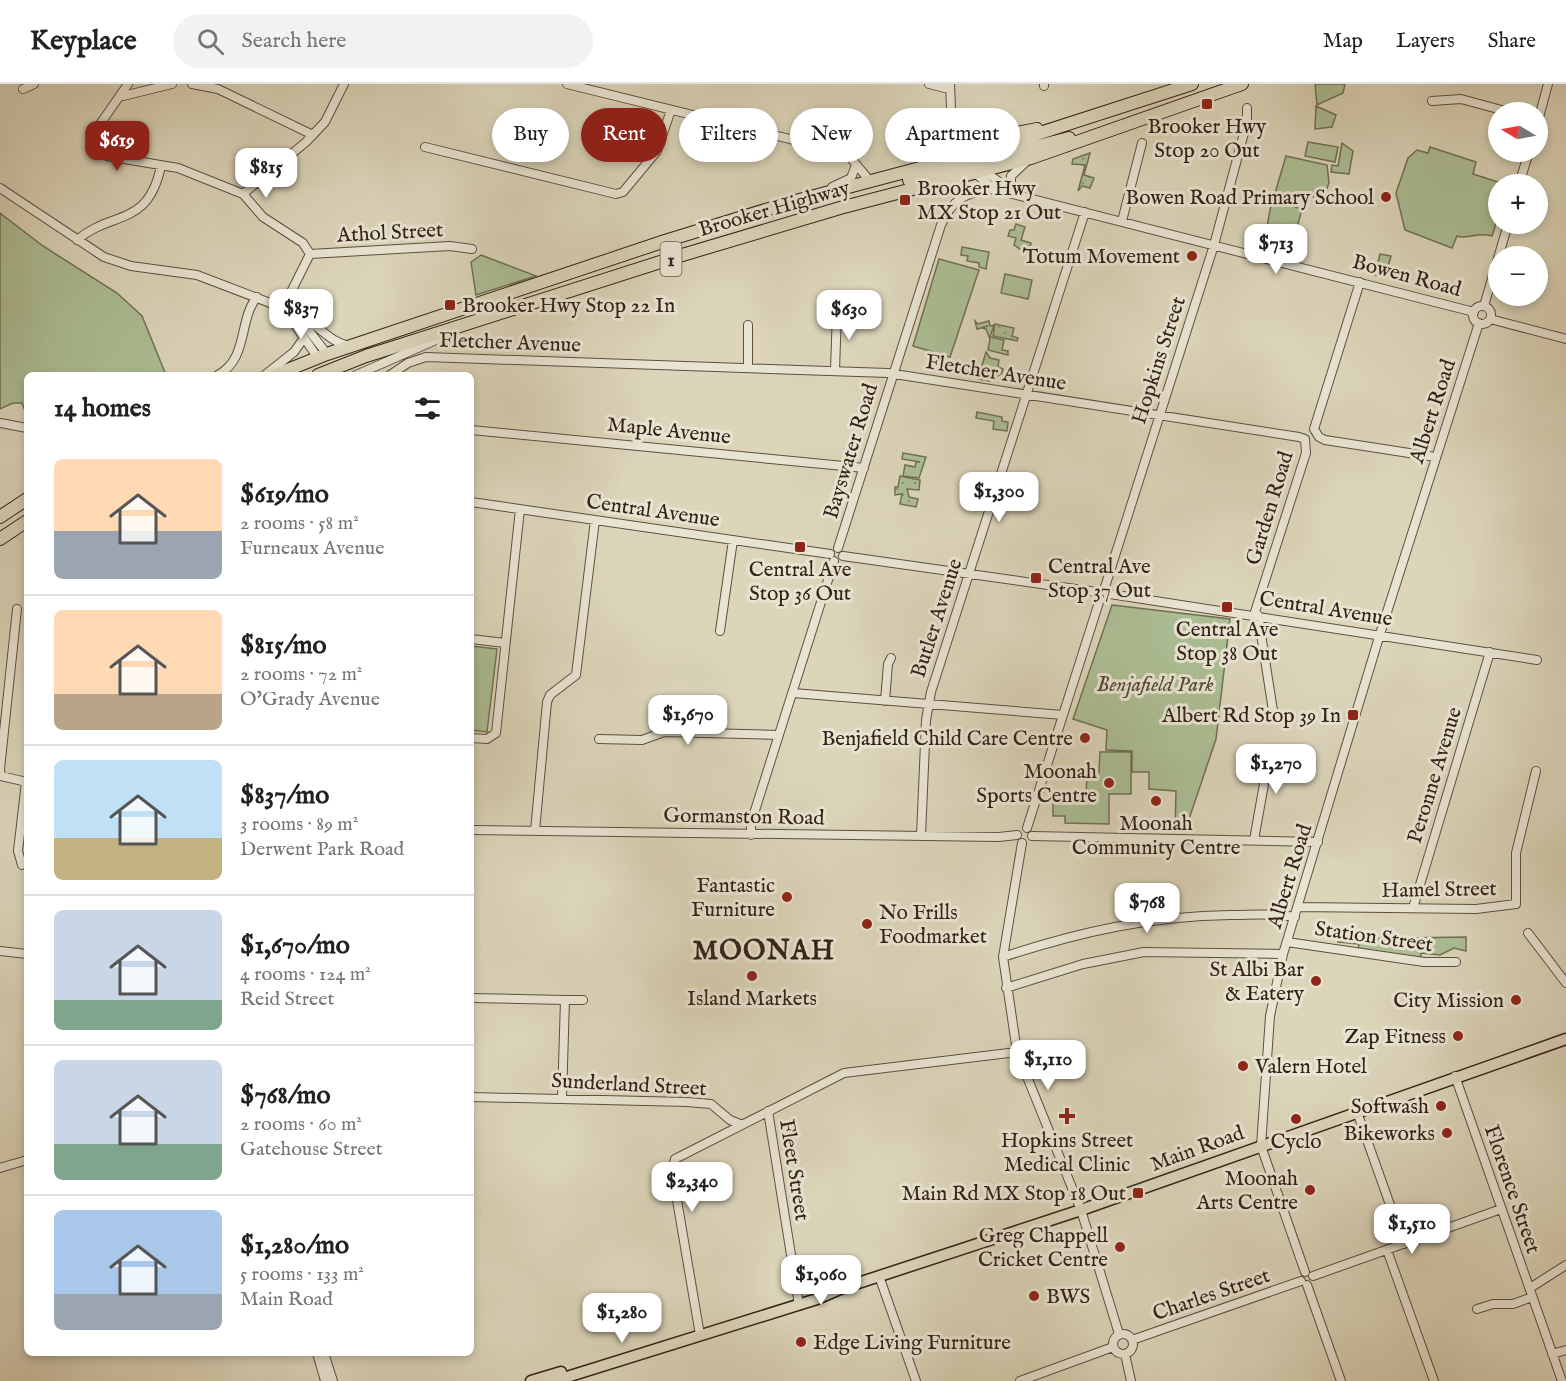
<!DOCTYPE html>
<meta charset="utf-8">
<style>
body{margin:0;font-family:"IM FELL English",serif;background:#f2f2f2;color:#222;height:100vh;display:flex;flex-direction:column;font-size:22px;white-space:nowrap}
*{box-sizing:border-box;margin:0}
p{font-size:20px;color:#767676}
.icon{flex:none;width:33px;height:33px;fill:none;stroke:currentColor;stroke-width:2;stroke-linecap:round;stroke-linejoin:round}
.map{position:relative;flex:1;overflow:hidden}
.details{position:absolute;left:24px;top:288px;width:450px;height:984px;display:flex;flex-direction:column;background:#fff;border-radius:9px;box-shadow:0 3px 9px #0003}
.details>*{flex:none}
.guide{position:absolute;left:492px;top:24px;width:570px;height:54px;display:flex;gap:12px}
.needle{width:39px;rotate:280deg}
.controls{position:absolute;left:1488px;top:18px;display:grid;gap:12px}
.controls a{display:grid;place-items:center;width:60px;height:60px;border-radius:50%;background:#fff;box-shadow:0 3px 9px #0003;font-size:30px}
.price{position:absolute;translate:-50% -51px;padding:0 14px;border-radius:12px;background:#fff;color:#222;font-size:20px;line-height:39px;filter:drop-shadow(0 2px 3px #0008)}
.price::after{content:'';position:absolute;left:50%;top:36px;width:18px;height:14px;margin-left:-9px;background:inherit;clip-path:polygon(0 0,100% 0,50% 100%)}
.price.active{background:#8f2418;color:#fff}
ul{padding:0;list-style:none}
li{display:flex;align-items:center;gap:18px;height:150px;padding:0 30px}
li+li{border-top:2px solid #e0e0e0}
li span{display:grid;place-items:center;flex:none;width:168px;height:120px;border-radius:9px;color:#555}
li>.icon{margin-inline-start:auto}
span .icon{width:72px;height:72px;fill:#fffc;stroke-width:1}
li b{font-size:26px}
h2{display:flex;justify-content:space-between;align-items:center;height:72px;padding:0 30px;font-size:26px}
.tag{padding:0 21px;border-radius:27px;background:#fff;box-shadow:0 3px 9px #0003;font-size:21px;line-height:54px}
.tag.active{background:#8f2418;color:#fff}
header{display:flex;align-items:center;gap:36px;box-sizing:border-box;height:84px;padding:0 30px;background:#fff;border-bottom:2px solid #e0e0e0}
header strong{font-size:28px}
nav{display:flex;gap:33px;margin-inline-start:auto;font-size:21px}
.search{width:420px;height:54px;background:#f2f2f2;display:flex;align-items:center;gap:15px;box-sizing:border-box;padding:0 21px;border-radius:33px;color:#767676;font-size:22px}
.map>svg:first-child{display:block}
</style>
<header>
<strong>Keyplace</strong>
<div class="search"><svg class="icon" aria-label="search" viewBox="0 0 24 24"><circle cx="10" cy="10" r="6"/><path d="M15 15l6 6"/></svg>Search here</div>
<nav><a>Map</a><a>Layers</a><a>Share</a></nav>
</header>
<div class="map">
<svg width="1566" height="1297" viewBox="0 0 1566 1297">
<defs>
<pattern id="garden-dots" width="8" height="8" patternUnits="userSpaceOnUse" patternTransform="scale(1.5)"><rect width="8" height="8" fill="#acbe94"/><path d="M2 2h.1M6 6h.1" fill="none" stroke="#8d9a78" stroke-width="1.8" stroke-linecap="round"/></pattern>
</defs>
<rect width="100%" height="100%" fill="#dcd5ba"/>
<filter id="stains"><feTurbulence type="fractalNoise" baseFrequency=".00333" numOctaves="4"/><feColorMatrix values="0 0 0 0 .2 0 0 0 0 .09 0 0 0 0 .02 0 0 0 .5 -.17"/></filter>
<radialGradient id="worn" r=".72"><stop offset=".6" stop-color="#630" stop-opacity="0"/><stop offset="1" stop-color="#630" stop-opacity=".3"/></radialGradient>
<path fill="#acbe94" stroke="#707056" stroke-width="1.5" d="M1315,0H1345L1343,9L1317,21Z
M1316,22L1336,31L1332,43L1315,45Z
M1308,58L1338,63L1335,78L1305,72Z
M1342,59L1353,67L1349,90L1331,88L1332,81L1338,82Z
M1430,63L1476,78L1473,90L1498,98L1496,105C1503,120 1497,137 1492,152C1478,147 1469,156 1457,152L1452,164L1405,146L1396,109L1408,74L1417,66L1428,69Z
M1286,72L1327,81L1329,99L1323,115L1302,110L1301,114H1297L1295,123L1302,125L1289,172L1263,165L1270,126Z
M0,129L43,162L117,209L142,232L166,291H27V327H25L22,319H13L0,325Z
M1016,140L1025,143L1021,156L1031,159L1028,171L1014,161L1016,154L1008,152L1010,146H1014Z
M962,163L989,168L986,185L979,183V179L967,177L968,172L961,171Z
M1380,170L1391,172L1385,194L1375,191Z
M481,171L536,192L476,211L471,178Z
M939,175L979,186L950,273L913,262Z
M1005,190L1032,196L1028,215L1001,209Z
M975,237L978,240L989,237L990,242L994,241L990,253L1004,256L1002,266L1008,267V271L988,266L990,255L986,245L982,244L988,242L977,245Z
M986,268L990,274L999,276L998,283L1003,285L1002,289L990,297L978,295Z
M977,328L1002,333V337L1008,338L1007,347L993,345L994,337L976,334Z
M903,369L926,373L919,394L903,392L905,381L915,383L916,378H920L902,375Z
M1112,521L1230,535L1216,655L1185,747H1175L1176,707L1149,705V688H1132V667L1106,666L1107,646L1073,635Z
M471,562L497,565L487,648L471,646Z
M1100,668H1131V710H1109V740L1065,739V732H1053V712H1086L1087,688H1099Z
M1466,853V867L1454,864L1440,871L1421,869V874L1358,866L1359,860L1338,858V855Z"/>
<path fill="url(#garden-dots)" stroke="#707056" stroke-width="1.5" d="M1090,69L1084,91L1094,94L1090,104L1082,102L1078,107L1085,81L1072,80L1073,75Z
M995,240L1014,244L1012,252L1018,254L1017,257L993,252Z
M900,392L920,396L919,406L907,405L909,413L918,415L916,423L900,420L902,410L895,411V403H898Z"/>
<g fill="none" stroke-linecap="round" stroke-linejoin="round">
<g stroke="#5e4f40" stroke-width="10">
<path id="minor" d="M128,0L96,46L94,62L107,72L178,84L243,110
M192,0L218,5L313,51
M567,0L838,67L849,72L870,97
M929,0L949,5
M950,0L952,49L964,72
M1044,0V2
M23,5L34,0
M123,12L172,0
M1432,17L1461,15L1509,28
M953,36L973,70
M1538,37L1548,0
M425,63L616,110L623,108L657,67L671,26
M931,77L950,64L952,53
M984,87L1012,107
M976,90L989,101L1001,107L1474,228
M1519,100L1529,68
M832,103L851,94L856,81
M0,104L104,173L131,182L197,191L278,222L303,239L327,270
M1011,107V92L1028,76
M1122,137L1142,59
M77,156C112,126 148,144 161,82
M310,170L450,162L472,165
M1360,198L1314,345L1319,353L1325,356L1435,373
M1484,222L1508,140
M1473 231a9 9 0 1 1 18 0a9 9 0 1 1-18 0Z
M283,224L310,170L303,159L263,133L243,110L306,58L325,38L344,0
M286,228L318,274
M298,231C318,239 329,259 350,262
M1490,235L1566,255
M748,283V241
M835,286L837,227
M218,291C249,274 238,236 257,213
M265,291L294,268L304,254
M356,291L452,249
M390,291L408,279L426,273L888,289L1299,353L1305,355L1306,369L1254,531
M0,339L27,344
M471,346L864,384
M471,418L830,470
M838,464L941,141C952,115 966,108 994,105
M843,472L1097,508
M1105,503L1214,161L1247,38V24
M1110,510L1537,576
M17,525L0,685L1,692L27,698
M1258,531L1274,633
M720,547L733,456
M471,555L505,559
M793,609L1063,631
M885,617L888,580L891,574
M471,654L487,655L496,649L520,425
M599,655L642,656L664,648L779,651
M1253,670L1264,700L1254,756
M1027,744L1100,515
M471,746L999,753L1017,751
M535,747L547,618L550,611L576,591L595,436
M751,751V739L834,477
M921,752L926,636L931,608L1085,128
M1032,752L1318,758
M1022,759L1003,873L1017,968L1081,1126L1119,1250
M22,781L18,767L26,698
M1298,823L1476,825L1516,820V769L1536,687
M1413,824L1490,568
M1528,849L1566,899
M1287,858L1424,878H1456
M0,867L27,870
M1003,873C1079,848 1150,832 1231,831C1253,831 1274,829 1295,833
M1006,904L1083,880L1144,868L1283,870
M471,914L565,916L562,1014
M565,916H583
M1455,992L1562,1297
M471,1013L687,1018L711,1020L730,1036L740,1040
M768,1027L799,1221
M1357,1028L1404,1160
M0,1084L27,1076
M1387,1166L1434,1297
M1305,1188L1261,1062L1270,932L1283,870L1380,550L1479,239
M879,1192L916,1297
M1313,1192L1501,1125
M1307,1201L1341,1297
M1530,1204L1566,1181
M1477,1225L1493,1220H1513L1532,1213
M1113 1260a10 10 0 1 1 20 0a10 10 0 1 1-20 0Z
M700,1251L672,1087L675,1075L844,989L1017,968
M1132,1256L1301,1197
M317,1269L325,1297
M324,1269L333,1297
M1125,1270L1131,1297
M1552,1270L1566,1266
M1020,1297L1113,1263"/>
</g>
<g stroke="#342218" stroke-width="13">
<path id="major" d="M531,1297L561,1288
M554,1297L817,1215L840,1205L1081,1126L1566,955"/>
</g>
<g stroke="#342218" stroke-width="14">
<path id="highway" d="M992,61L1007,51L1037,45
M909,96L1069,54
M275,291L327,270L665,157L788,119L984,67L1192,0
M318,291L366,272L679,172L840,124L1031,74L1242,0
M0,433L27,415
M0,455L27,437"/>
</g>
<use href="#minor" stroke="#e8e4d2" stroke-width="8"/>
<use href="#major" stroke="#dcd5ba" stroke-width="10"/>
<use href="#highway" stroke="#dcd5ba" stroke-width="12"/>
</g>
<g fill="#8f2418" stroke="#e8e4d2" stroke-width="2">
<rect x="1201" y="14" width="12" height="12" rx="3"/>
<circle cx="1386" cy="113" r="6"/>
<rect x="899" y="110" width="12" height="12" rx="3"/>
<circle cx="1192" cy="172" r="6"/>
<rect x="444" y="215" width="12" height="12" rx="3"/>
<rect x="794" y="457" width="12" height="12" rx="3"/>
<rect x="1030" y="488" width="12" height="12" rx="3"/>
<rect x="1221" y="517" width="12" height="12" rx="3"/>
<rect x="1347" y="625" width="12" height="12" rx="3"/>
<circle cx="1085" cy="654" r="6"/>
<circle cx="1109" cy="699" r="6"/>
<circle cx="1156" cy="717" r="6"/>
<circle cx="787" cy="813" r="6"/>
<circle cx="867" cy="840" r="6"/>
<circle cx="752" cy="892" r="6"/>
<circle cx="1316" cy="897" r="6"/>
<circle cx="1516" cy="916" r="6"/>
<circle cx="1458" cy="952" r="6"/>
<circle cx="1243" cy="982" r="6"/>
<circle cx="1441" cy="1022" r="6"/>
<path d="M1064 1023h6v6h6v6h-6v6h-6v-6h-6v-6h6z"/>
<circle cx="1296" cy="1035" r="6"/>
<circle cx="1447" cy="1049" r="6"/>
<circle cx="1310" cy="1106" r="6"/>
<rect x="1132" y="1103" width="12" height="12" rx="3"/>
<circle cx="1120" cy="1163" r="6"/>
<circle cx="1034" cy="1212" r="6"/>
<circle cx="801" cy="1258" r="6"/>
</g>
<g text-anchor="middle" stroke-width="6" stroke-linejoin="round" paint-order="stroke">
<rect fill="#e8e4d2" stroke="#6a5c50" stroke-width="1.5" x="660.5" y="158" width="21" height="34" rx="4.5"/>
<g font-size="20" font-weight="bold" fill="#342218">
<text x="671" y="182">1</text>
</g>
<g font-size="21" fill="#342218" stroke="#e8e4d2" text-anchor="end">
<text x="1207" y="49" text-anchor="middle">Brooker Hwy<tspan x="1207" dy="24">Stop 20 Out</tspan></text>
<text x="917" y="111" text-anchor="start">Brooker Hwy<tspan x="917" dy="24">MX Stop 21 Out</tspan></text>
<text x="1374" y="120">Bowen Road Primary School</text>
<text x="1180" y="179">Totum Movement</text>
<text x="462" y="228" text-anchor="start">Brooker Hwy Stop 22 In</text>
<text x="1048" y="489" text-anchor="start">Central Ave<tspan x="1048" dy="24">Stop 37 Out</tspan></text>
<text x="800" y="492" text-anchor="middle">Central Ave<tspan x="800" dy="24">Stop 36 Out</tspan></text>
<text x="1227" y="552" text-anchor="middle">Central Ave<tspan x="1227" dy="24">Stop 38 Out</tspan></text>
<text x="1341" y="638">Albert Rd Stop 39 In</text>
<text x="1073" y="661">Benjafield Child Care Centre</text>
<text x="1097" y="694">Moonah<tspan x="1097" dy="24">Sports Centre</tspan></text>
<text x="1156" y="746" text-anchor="middle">Moonah<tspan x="1156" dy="24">Community Centre</tspan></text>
<text x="775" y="808">Fantastic<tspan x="775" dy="24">Furniture</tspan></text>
<text x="879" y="835" text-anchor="start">No Frills<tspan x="879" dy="24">Foodmarket</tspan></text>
<text x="1304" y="892">St Albi Bar<tspan x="1304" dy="24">&amp; Eatery</tspan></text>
<text x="752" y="921" text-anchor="middle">Island Markets</text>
<text x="1504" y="923">City Mission</text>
<text x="1446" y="959">Zap Fitness</text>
<text x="1255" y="989" text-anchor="start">Valern Hotel</text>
<text x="1429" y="1029">Softwash</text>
<text x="1435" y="1056">Bikeworks</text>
<text x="1067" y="1063" text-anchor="middle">Hopkins Street<tspan x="1067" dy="24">Medical Clinic</tspan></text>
<text x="1296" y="1064" text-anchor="middle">Cyclo</text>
<text x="1298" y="1101">Moonah<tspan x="1298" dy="24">Arts Centre</tspan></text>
<text x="1126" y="1116">Main Rd MX Stop 18 Out</text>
<text x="1108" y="1158">Greg Chappell<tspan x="1108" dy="24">Cricket Centre</tspan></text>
<text x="1046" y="1219" text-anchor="start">BWS</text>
<text x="813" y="1265" text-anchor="start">Edge Living Furniture</text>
</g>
<g font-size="21" fill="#342218" stroke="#e8e4d2">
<text transform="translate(774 124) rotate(-16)" y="7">Brooker Highway</text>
<text transform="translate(390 148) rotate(-3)" y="7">Athol Street</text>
<text transform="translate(1407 191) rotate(15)" y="7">Bowen Road</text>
<text transform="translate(510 258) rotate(2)" y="7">Fletcher Avenue</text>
<text transform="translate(1158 276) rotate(-72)" y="7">Hopkins Street</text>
<text transform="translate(996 288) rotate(9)" y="7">Fletcher Avenue</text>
<text transform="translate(1432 327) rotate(-72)" y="7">Albert Road</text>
<text transform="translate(669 346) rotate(6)" y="7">Maple Avenue</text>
<text transform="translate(850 367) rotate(-73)" y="7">Bayswater Road</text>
<text transform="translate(1269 424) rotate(-73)" y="7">Garden Road</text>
<text transform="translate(653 426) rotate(8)" y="7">Central Avenue</text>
<text transform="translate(1326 524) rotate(9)" y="7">Central Avenue</text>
<text transform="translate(936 534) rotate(-72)" y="7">Butler Avenue</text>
<text transform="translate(1434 691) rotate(-73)" y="7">Peronne Avenue</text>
<text transform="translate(744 732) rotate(1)" y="7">Gormanston Road</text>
<text transform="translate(1289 792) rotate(-73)" y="7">Albert Road</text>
<text transform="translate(1439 805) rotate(-1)" y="7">Hamel Street</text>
<text transform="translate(1374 852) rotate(8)" y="7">Station Street</text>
<text transform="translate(629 1000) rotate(3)" y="7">Sunderland Street</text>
<text transform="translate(1197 1064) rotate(-20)" y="7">Main Road</text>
<text transform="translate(795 1086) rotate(81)" y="7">Fleet Street</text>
<text transform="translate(1513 1105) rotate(71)" y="7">Florence Street</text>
<text transform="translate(1211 1210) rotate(-19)" y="7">Charles Street</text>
</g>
<g font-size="21" font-style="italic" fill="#524937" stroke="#e8e4d2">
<text x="1155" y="607">Benjafield Park</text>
</g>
<g font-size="27" font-weight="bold" letter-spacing="1.5" fill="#342218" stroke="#e8e4d2">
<text x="764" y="875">MOONAH</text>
</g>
</g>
<rect width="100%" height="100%" filter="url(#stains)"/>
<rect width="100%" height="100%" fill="url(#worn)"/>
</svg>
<div class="controls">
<a><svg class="needle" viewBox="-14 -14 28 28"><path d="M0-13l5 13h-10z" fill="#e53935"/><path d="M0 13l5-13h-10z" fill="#767676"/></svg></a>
<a>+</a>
<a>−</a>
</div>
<b class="price active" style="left:117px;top:88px">$619</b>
<b class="price" style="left:266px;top:115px">$815</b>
<b class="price" style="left:1276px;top:191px">$713</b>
<b class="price" style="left:301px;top:256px">$837</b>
<b class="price" style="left:849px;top:257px">$630</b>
<b class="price" style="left:999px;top:439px">$1,300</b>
<b class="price" style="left:688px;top:662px">$1,670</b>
<b class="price" style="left:1276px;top:711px">$1,270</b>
<b class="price" style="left:1147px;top:850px">$768</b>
<b class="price" style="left:1048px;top:1007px">$1,110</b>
<b class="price" style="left:692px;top:1129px">$2,340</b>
<b class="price" style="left:1412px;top:1171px">$1,510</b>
<b class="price" style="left:821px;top:1222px">$1,060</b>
<b class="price" style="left:622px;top:1260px">$1,280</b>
<div class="guide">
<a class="tag">Buy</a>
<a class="tag active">Rent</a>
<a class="tag">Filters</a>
<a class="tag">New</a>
<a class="tag">Apartment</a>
</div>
<section class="details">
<h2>14 homes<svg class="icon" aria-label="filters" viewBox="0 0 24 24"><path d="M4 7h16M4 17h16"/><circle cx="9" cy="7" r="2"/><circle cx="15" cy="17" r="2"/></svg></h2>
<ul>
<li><span style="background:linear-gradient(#ffd9b3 60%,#9aa5b1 0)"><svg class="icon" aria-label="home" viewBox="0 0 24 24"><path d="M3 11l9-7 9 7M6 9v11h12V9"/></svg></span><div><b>$619/mo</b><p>2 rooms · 58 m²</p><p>Furneaux Avenue</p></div></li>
<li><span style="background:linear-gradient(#ffd9b3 70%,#b9a48a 0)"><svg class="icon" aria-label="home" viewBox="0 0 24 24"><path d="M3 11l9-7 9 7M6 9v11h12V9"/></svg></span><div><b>$815/mo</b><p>2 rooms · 72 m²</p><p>O'Grady Avenue</p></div></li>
<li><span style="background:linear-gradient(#bfe0f5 65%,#c2b280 0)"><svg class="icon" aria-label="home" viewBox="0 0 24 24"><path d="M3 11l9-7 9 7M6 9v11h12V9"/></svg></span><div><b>$837/mo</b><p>3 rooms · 89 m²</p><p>Derwent Park Road</p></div></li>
<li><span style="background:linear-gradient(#c9d6e8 75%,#7fa58c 0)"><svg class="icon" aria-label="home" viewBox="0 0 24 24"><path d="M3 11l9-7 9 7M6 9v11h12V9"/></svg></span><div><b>$1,670/mo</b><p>4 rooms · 124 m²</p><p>Reid Street</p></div></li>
<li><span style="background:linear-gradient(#c9d6e8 70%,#7fa58c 0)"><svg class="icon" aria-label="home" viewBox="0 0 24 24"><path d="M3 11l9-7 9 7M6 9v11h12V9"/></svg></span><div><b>$768/mo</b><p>2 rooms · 60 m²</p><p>Gatehouse Street</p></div></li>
<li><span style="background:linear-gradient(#a9c7e8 70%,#9aa5b1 0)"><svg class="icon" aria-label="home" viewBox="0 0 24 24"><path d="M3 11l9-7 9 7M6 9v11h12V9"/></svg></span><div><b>$1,280/mo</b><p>5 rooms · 133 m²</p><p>Main Road</p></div></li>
</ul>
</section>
</div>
